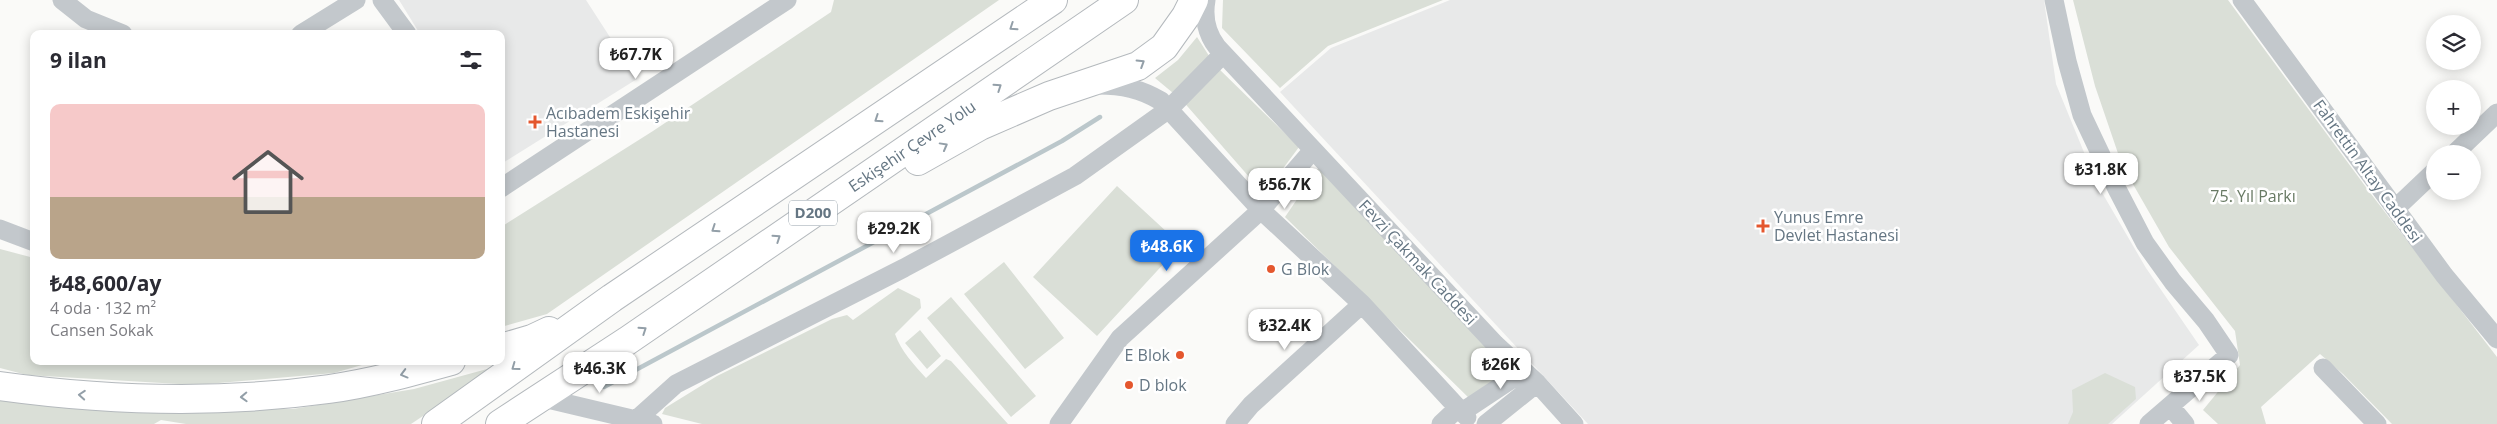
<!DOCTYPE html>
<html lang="tr">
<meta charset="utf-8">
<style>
body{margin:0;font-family:"Open Sans",sans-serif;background:#f2f2f3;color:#2b2b33;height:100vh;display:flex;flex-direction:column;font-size:19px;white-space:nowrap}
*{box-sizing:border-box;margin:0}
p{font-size:16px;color:#7c7c81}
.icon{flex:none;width:28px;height:28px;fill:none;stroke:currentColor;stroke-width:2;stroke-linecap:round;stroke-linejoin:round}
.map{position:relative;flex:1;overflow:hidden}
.sheet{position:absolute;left:30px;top:30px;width:475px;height:335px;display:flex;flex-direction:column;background:#fff;border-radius:10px;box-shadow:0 2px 12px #0003}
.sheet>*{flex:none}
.fabs{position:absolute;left:2426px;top:15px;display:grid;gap:10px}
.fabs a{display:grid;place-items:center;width:55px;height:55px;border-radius:50%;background:#fff;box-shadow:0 2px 12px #0003;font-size:25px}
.price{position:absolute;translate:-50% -42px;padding:0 11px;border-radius:10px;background:#fff;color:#222;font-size:16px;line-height:32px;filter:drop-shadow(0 1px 2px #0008)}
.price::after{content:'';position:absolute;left:50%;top:30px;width:15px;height:11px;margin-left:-8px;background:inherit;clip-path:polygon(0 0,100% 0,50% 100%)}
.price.on{background:#1a73e8;color:#fff}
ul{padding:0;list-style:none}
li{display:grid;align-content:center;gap:10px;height:265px;padding:0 20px}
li+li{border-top:1px solid #e1e1e2}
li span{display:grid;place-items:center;height:155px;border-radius:10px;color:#555}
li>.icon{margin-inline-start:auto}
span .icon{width:90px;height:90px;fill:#fffc;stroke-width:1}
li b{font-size:21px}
h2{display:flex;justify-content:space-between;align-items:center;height:60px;padding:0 20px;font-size:21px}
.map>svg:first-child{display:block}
</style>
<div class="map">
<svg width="2497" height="424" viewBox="0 0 2497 424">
<rect width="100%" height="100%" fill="#fafaf8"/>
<path fill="#e8e9e9" d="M399,0H586L637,79L501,164V34H420Z
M1450,0H2044L2056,84L2097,184L2146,268L2199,345L2112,424H1588L1280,92L1331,48Z"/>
<path fill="#dadfd7" d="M834,0H999L547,314L501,327V227L653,131L831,12Z
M1223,0H1443L1328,46L1280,88L1222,28Z
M2073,0H2228L2371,194L2497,357V424H2392L2343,374L2320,354L2261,407L2266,424H2218L2203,410L2240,365L2235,331L2169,247L2122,165L2095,86Z
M1197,37L1211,59L1173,93L1155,78L1178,60Z
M1216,66L1299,147L1264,194L1181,99Z
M1319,167L1517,371L1473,402L1285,217Z
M1117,186L1181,245L1097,336L1033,277Z
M0,249L34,258V361H376L334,373L196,385L27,375L0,368Z
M1004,262L1064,338L1025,369L964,294Z
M898,288L920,299L921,308L895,334C901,351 914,365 926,378L946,359L951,361L1008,424H702L662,414L665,408L717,376L832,319L847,315L853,320Z
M951,297L1036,396L1011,417L927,318Z
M920,330L941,356L927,369L905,343Z
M498,366L411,424H186L161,420L154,424H0V392L144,405L293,409L414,389Z
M2105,373L2135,387L2136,399L2108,424H2068L2073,412L2072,390Z"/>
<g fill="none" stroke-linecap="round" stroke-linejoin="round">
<path stroke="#bbc7cb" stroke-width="4.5" d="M604,387L1062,141L1100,117"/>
<g stroke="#b4b9bd" stroke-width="30">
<path id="highway" d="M918,161L980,126L1049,96L1138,66L1164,47L1186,16L1194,0
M501,348L532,339L549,331
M0,386C109,401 221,404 329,389C371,383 411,372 451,361
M436,424L612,298L1053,0
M500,424L627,341L1124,0"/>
</g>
<path stroke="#c3c8cc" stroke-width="19" d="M62,0L86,19L123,34
M382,0L407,34
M1206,0C1203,17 1207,34 1217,47L1495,344L1537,383L1574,424
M2054,0L2067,61L2082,115L2117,189L2145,243L2173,282L2206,321L2229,355L2149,424
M2242,0L2444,275L2497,339
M301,34L356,0
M1098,85C1122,85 1141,89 1161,101L1261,210L1362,304L1458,408
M2454,154L2497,113
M501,188L787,0
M2396,208L2435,171
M0,229L34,242
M2323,368L2377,424
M539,397L653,424
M2170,406L2185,424
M1462,412L1524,371
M637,419L676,384L904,268L1075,176L1169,109L1223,54
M1059,424L1120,338L1261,210L1313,150
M1235,424L1251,405L1362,304
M1441,424L1458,408L1467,417
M1486,424L1537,383"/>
<use href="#highway" stroke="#fff" stroke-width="28"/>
</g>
<defs><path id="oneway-chevron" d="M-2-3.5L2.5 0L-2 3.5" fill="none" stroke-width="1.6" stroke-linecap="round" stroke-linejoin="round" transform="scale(1.25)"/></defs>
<g stroke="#939fa8">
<use href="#oneway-chevron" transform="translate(1013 27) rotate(146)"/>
<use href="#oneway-chevron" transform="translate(1141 63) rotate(-32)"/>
<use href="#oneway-chevron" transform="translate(998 87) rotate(-34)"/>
<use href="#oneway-chevron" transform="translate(878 119) rotate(146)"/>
<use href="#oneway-chevron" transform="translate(944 146) rotate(-29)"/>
<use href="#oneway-chevron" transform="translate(715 229) rotate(146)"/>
<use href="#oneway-chevron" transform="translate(777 238) rotate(-34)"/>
<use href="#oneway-chevron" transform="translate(643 330) rotate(-34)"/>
<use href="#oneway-chevron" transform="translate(515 367) rotate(144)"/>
<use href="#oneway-chevron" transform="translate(404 374) rotate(165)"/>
<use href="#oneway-chevron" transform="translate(82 395) rotate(-176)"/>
<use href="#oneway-chevron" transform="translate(244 397) rotate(178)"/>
</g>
<g fill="#e4572e" stroke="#fff" stroke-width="2">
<path d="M532.5 114.5h5v5h5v5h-5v5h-5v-5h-5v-5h5z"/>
<path d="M1760.5 218.5h5v5h5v5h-5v5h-5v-5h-5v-5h5z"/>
<circle cx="1271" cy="269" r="5"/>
<circle cx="1180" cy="355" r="5"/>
<circle cx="1129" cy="385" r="5"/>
</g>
<g text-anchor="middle" stroke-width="5" stroke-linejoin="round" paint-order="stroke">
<rect fill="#fff" stroke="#939fa8" stroke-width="1" x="789" y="200.5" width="48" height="25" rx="4"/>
<g font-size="15" font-weight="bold" fill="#657683">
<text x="813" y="218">D200</text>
</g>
<g font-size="16" fill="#657683" stroke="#fff" text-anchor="start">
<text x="546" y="119">Acıbadem Eskişehir<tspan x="546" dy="18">Hastanesi</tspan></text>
<text x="1774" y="223">Yunus Emre<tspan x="1774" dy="18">Devlet Hastanesi</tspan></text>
<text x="1281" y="275">G Blok</text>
<text x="1170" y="361" text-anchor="end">E Blok</text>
<text x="1139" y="391">D blok</text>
</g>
<g font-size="16" fill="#657683" stroke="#fff">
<text transform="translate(912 146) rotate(-34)" y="6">Eskişehir Çevre Yolu</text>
<text transform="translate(2368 171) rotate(54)" y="6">Fahrettin Altay Caddesi</text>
<text transform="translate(1418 262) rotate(47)" y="6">Fevzi Çakmak Caddesi</text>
</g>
<g font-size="16" fill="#687a64" stroke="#fff">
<text x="2253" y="202">75. Yıl Parkı</text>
</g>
</g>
</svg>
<div class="fabs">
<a><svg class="icon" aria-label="layers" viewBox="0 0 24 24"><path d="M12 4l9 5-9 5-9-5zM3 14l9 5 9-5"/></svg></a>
<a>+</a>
<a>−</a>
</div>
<b class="price" style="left:636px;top:80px">₺67.7K</b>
<b class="price" style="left:2101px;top:195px">₺31.8K</b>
<b class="price" style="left:1285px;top:210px">₺56.7K</b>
<b class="price" style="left:894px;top:254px">₺29.2K</b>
<b class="price on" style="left:1167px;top:272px">₺48.6K</b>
<b class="price" style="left:1285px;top:351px">₺32.4K</b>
<b class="price" style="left:1501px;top:390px">₺26K</b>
<b class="price" style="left:600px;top:394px">₺46.3K</b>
<b class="price" style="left:2200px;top:402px">₺37.5K</b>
<section class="sheet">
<h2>9 ilan<svg class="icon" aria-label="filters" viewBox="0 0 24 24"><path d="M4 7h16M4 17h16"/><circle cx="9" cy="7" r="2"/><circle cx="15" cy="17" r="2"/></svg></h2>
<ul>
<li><span style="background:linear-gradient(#f6c9c9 60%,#b9a48a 0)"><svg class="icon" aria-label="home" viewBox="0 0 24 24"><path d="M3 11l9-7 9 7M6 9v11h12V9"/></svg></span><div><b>₺48,600/ay</b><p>4 oda · 132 m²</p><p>Cansen Sokak</p></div></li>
</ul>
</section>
</div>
